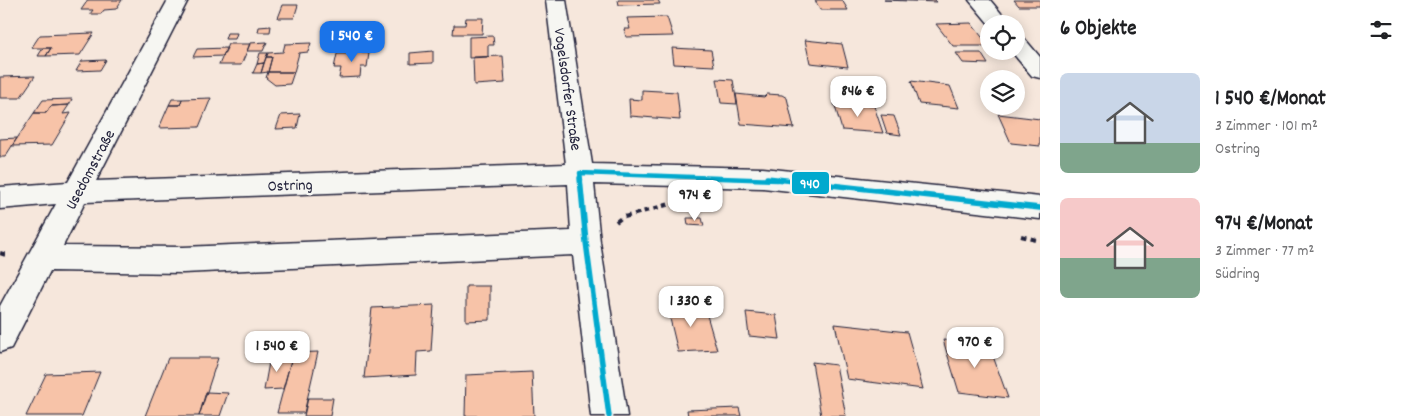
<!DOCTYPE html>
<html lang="de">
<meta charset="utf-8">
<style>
body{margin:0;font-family:Dekko,sans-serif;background:#f2f2f2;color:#202124;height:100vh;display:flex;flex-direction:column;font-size:19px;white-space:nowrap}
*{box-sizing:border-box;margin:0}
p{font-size:16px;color:#757577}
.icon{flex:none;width:28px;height:28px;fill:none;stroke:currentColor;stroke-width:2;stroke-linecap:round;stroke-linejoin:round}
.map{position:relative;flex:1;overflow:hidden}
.side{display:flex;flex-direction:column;background:#fff;width:375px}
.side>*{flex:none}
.tools{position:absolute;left:980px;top:15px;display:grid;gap:10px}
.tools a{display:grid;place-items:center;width:45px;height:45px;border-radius:50%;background:#fff;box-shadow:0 2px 12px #0003;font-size:25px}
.price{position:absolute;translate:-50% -42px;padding:0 11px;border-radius:10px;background:#fff;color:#222;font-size:16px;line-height:32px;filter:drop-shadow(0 1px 2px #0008)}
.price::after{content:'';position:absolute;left:50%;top:30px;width:15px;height:11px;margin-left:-8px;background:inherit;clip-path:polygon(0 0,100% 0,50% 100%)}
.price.active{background:#1a73e8;color:#fff}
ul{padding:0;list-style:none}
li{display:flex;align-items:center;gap:15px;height:125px;padding:0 20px}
li span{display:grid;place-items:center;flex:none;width:140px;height:100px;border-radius:8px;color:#555}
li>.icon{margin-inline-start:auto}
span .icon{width:60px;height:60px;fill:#fffc;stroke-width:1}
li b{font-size:21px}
h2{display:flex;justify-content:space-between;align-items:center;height:60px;padding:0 20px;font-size:21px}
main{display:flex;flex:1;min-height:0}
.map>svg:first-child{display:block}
</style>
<main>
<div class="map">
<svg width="1040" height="416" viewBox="0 0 1040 416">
<rect width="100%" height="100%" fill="#f6e7dc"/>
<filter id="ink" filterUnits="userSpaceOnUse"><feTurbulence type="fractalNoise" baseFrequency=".02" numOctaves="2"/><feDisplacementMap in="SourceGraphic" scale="10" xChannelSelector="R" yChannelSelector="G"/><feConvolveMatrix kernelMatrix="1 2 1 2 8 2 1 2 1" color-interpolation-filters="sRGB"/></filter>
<g filter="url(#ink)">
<path fill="#f7c3a8" stroke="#22223b" d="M88,0H122L116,9L104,10L101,14H90L93,10H81Z
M618,0H658L660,4L619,5Z
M815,0H842L848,10H820Z
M884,0H935L937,2Z
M1014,0H1040V6H1019Z
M283,5H298L294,18H278Z
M667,17L673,36L626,37L624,29H630L627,18Z
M466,18H483L482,34H453L454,25H465Z
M971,23L989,46H953L936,24Z
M271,26L270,32H258L259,27Z
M94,33L80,55L46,56L51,48H34L32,47L40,35Z
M227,33H237L235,39H225Z
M493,36L494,45H488V57L469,58V37Z
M805,40L842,44L848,67L810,63Z
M267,42L263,51H247L250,43Z
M311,43L308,52L299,53L294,72H268L272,57H266L268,53L283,52L285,44Z
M228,44H250L241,65H219Z
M43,48H51L46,56H38Z
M227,48L223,56L193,57L197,49Z
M672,48L711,50L714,66L674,64Z
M348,49H362V53H369L367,67H361L360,77L339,78L341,68H334L337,54H347Z
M433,51V63L410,64V53Z
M260,53H268L264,63L257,64Z
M956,53H981L988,64L963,63Z
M503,56L505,83L474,85L473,57Z
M266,57H272L268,72L261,73Z
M106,60L100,70L76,71L82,61Z
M264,63L261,73H253L257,64Z
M268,72H294L290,84L275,85L266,78Z
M35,76L20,98H0V77Z
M717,79L733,80L737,104L721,103Z
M911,81L950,86L959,108L919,104Z
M642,90L677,92L680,120L630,116L629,99L642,100Z
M840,91L869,93L874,106L844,104Z
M736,94L764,97L767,94L782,95L787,98L794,128L741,124Z
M211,98L199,127L159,128L169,105H180L182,99Z
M72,99L69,105L51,106L46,113H34L43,100Z
M172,99H182L180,105H169Z
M834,103L874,106L883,133L842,130Z
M69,105L63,114L71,113L52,145L12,146L34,113H46L51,106Z
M300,114L297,128L276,129L281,115Z
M998,114L1040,119V146L1011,143Z
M881,115L894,116L901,135L887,133Z
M17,138L5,157H0V139Z
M687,218H702L704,226L688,225Z
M466,286H490V320L466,321Z
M434,305L431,351L417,352L416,375L364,378L372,308Z
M704,305L717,350L678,352L667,306Z
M746,312L776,315L780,339L749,336Z
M835,324L907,332L923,389L847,379Z
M943,340L989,345L1008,398L959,392Z
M318,352L304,413H277L293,353Z
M270,357H292L283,389L264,390Z
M168,358H218L199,416H145Z
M812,362L836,365L846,416H821Z
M100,372L82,416H26L46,374Z
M532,372L534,416H465L466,375Z
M206,392L228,393L220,416H199Z
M308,398H333L330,416H304Z
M739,408L741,416H688L687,410Z"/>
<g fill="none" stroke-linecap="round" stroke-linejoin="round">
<g stroke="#22223b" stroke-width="3">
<path id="minor" d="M168,0H188L96,181L566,164L546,0H566L592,164L763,168L1040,197V219L763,188L594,184L600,242L627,416H591L573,255L183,273L50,271L11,348L0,352V306L56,204L0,209V187L68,182ZM568,184L571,231L183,247L63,246L85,202Z
M969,0H990L1010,24H989Z
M1016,36L1024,38L1040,57V78L1032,76L1011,51H1016Z"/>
</g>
<path stroke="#22223b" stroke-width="4" stroke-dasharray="5.5 4.5" stroke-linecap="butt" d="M616,222L621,218L670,204
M1021,236L1040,241
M0,253L9,256"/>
<use href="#minor" fill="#f6f6f2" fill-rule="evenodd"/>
<g stroke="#f6f6f2" stroke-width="8">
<path id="bus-1-far1" d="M580,173L778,180
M580,173L581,180"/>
</g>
<g stroke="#f6f6f2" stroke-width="9">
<path id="bus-1" d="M580,178L586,242L609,416
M767,178L1040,208"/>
</g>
<use href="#bus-1-far1" stroke="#00a9ce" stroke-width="4.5"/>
<use href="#bus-1" stroke="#00a9ce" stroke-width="5.5"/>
</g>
</g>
<g text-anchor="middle" stroke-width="5" stroke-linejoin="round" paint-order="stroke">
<g font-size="16" fill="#22223b" stroke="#f6f6f2">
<text transform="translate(569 89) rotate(82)" y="6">Vogelsdorfer Straße</text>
<text transform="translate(89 169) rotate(-62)" y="6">Usedomstraße</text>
<text transform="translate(290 184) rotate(-2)" y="6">Ostring</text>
</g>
</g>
<rect stroke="#f6f6f2" stroke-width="2" x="791" y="171" width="39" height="24" rx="5" fill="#00a9ce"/>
<g font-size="14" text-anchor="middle" font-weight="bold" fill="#fff">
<text x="810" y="188">940</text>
</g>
</svg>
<div class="tools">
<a><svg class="icon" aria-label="locate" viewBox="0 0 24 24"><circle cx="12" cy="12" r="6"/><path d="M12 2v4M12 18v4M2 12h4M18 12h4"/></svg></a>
<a><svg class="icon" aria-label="layers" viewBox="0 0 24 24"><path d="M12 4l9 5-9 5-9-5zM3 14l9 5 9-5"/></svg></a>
</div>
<b class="price active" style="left:352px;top:63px">1 540 €</b>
<b class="price" style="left:858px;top:118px">846 €</b>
<b class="price" style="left:695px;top:222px">974 €</b>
<b class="price" style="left:691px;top:328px">1 330 €</b>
<b class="price" style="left:975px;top:369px">970 €</b>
<b class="price" style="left:277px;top:373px">1 540 €</b>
</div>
<section class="side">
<h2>6 Objekte<svg class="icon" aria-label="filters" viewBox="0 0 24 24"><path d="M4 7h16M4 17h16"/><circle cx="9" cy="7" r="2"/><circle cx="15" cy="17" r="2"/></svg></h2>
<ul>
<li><span style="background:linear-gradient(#c9d6e8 70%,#7fa58c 0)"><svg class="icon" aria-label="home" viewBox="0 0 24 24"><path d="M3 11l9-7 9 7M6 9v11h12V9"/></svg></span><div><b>1 540 €/Monat</b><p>3 Zimmer · 101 m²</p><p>Ostring</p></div></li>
<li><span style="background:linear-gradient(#f6c9c9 60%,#7fa58c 0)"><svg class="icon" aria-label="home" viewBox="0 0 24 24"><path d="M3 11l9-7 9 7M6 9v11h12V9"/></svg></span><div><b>974 €/Monat</b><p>3 Zimmer · 77 m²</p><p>Südring</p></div></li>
</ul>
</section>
</main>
